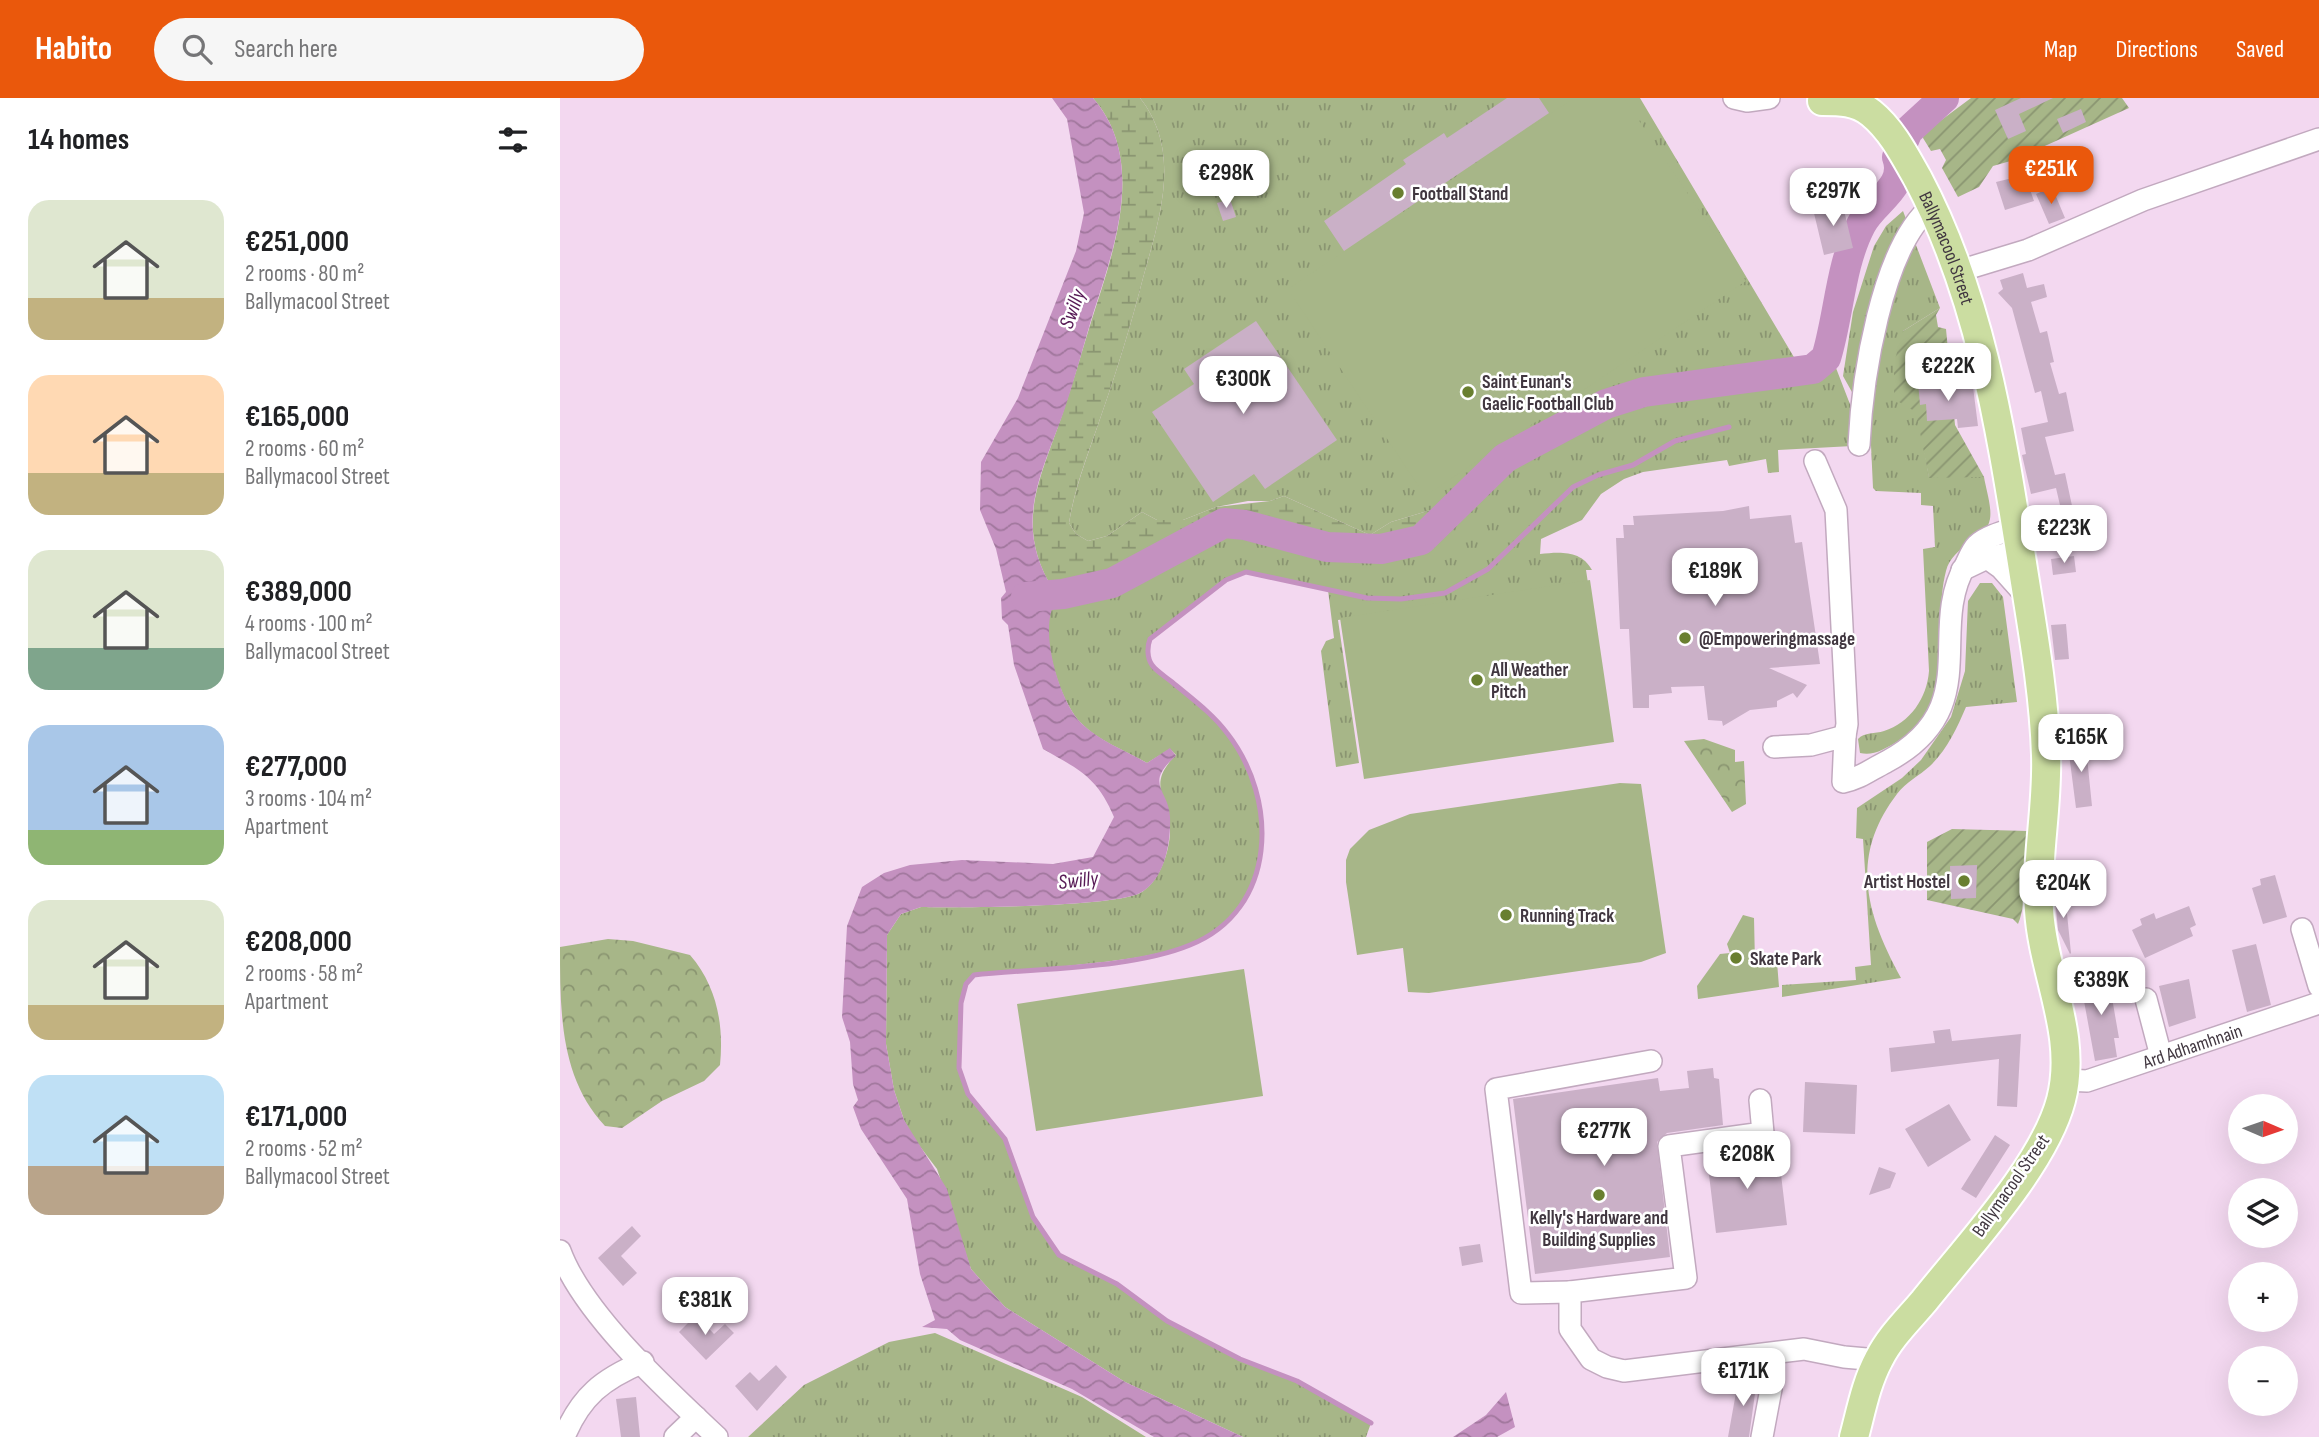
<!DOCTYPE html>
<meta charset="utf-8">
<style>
body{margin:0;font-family:"Sofia Sans Condensed",sans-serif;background:#f6f6f6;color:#202124;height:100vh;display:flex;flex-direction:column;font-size:26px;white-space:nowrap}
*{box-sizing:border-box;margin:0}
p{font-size:23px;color:#757577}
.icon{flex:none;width:38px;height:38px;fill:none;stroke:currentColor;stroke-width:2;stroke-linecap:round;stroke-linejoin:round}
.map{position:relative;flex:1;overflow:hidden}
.sheet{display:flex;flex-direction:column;background:#fff;width:560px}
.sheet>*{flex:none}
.needle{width:46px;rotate:92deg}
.buttons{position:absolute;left:1668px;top:996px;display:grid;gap:14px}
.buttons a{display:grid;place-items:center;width:70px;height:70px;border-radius:50%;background:#fff;box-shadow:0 7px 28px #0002;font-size:35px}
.price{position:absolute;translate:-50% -60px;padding:0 16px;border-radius:14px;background:#fff;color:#222;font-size:23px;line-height:46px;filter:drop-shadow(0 2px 4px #0008)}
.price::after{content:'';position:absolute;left:50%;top:42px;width:21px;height:16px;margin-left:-10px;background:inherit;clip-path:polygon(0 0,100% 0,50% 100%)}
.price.current{background:#ea580c;color:#fff}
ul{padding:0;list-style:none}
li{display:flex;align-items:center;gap:21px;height:175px;padding:0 28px}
li span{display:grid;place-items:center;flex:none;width:196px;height:140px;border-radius:21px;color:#555}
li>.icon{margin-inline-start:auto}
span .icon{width:84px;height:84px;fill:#fffc;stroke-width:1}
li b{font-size:30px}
h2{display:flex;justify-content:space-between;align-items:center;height:84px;padding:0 28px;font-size:30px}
header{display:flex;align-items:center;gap:42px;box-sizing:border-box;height:98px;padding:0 35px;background:#ea580c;color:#fff}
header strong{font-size:33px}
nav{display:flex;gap:38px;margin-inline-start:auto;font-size:24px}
.search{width:490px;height:63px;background:#f6f6f6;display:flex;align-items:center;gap:18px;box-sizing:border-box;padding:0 24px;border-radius:38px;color:#757577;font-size:26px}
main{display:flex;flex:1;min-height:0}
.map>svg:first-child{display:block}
</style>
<header>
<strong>Habito</strong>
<div class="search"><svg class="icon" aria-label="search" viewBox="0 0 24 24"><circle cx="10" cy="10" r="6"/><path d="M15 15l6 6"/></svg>Search here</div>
<nav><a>Map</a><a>Directions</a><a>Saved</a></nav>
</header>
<main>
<section class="sheet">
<h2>14 homes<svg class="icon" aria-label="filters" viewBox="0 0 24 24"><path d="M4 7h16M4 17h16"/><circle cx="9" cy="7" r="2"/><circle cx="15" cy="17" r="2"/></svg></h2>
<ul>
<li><span style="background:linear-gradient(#dfe7d0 70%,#c2b280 0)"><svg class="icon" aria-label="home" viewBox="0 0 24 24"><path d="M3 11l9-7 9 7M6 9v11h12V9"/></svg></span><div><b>€251,000</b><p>2 rooms · 80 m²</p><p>Ballymacool Street</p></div></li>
<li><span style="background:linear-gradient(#ffd9b3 70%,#c2b280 0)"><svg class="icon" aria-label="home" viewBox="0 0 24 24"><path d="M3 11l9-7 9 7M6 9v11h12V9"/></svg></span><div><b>€165,000</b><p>2 rooms · 60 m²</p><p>Ballymacool Street</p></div></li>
<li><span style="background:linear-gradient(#dfe7d0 70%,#7fa58c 0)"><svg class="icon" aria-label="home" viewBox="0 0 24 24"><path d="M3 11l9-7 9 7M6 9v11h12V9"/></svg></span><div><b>€389,000</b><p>4 rooms · 100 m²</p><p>Ballymacool Street</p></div></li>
<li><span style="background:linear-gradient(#a9c7e8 75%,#8fb573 0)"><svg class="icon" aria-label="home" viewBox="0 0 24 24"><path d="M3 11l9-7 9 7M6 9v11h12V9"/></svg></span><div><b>€277,000</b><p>3 rooms · 104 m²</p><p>Apartment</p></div></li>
<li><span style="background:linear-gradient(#dfe7d0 75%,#c2b280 0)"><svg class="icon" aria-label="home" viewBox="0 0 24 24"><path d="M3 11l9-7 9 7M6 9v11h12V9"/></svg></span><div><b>€208,000</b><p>2 rooms · 58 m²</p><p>Apartment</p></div></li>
<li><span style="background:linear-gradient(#bfe0f5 65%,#b9a48a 0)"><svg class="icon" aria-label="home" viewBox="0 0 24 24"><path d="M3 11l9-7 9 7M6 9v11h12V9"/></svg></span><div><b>€171,000</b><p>2 rooms · 52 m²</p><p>Ballymacool Street</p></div></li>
</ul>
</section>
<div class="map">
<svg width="1759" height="1339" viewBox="0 0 1759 1339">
<defs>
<pattern id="grass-tufts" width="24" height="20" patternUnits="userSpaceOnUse" patternTransform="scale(1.75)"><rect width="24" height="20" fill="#a7b688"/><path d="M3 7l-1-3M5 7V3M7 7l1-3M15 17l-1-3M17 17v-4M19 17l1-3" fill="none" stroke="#8a9571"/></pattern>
<pattern id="forest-crowns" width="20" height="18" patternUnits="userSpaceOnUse" patternTransform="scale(1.75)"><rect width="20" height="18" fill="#a7b688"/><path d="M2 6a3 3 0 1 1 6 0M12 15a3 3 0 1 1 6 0" fill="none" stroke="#8a9571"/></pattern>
<pattern id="wetland-marsh" width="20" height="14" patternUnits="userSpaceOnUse" patternTransform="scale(1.75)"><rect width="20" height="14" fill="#a7b688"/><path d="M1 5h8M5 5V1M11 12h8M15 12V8" fill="none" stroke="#8a9571"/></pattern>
<pattern id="garden-furrows" width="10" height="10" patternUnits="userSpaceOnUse" patternTransform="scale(1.75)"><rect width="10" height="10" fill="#a7b688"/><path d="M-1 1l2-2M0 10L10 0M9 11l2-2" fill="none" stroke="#8a9571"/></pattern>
<pattern id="water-waves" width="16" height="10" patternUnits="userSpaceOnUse" patternTransform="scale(1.75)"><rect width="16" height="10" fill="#c491c0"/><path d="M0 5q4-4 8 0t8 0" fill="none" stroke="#a1779d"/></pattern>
</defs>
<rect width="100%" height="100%" fill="#f3d8f0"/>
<path fill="url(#grass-tufts)" d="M580,0H1080L1238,266C1200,267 1087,270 1065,299L1160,281L1242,275L1261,266L1276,270L1293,314L1302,312L1283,278L1293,214L1314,148L1326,128L1343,113L1380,210L1343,233L1369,379H1424C1426,391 1432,409 1430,421C1426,444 1393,446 1386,473C1371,531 1400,608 1335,645C1324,651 1314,658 1300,655L1298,641C1304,634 1315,636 1324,633C1350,625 1367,600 1369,573L1363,451L1375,449L1373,408L1361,407V395L1316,393L1313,390L1311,347L1218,352L1219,374L1208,375L1206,361L1169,368L1167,362L1083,374L1064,381L1041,396L1022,422L981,441L980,456C1000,454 1021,452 1032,472H1026L1028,485L778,522L799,665L776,669L761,553L766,543L774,540L768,492L686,474L666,482L590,541C587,549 587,559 592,567C598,576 612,584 620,591C645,612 670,633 685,661C701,692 703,720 700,754C691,849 600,858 525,866C488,870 451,874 414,877L406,886L401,905L399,970L409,996L445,1041L473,1119L499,1157L557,1186L607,1223L680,1261L737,1283L811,1325L806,1339H683L565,1284L445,1209L411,1171L377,1071L352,1038L344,1022L334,992L326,946L327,837L341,816L361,809C398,810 553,809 580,795C599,785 609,755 610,735C611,699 584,689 616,657L610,651L587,665C566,653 537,642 521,625C500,604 483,545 489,516C491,509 495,503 499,497L552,485L664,425L686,427L767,449L821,451L840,448L861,442L871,435L918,387L898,394L884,408L831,424L810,437L724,398L710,403H688L656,409L623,422H597L582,414L547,438L528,443L516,436L509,425C515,388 529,354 541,318C557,272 571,227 583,180C599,122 623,54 580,0Z
M1420,485H1432L1443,499L1457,604L1406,609C1397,630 1387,652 1370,668C1359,678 1346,684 1337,696C1289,759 1306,816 1341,880L1222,899V887L1296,882L1295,869L1311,867L1303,741L1296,740L1297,710L1342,680L1361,662L1391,619L1405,573L1408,503Z
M375,1235L522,1299L586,1339H188L244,1287L329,1244Z"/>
<path fill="url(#forest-crowns)" d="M1144,641L1175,652V664L1184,663L1186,706L1172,714L1124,643Z
M48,841L73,843L130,857C157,888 164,927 160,967L144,983L102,1003L62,1030L45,1028C0,980 0,914 0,849Z"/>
<path fill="url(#wetland-marsh)" d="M533,0H580C623,54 599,122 583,180C571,227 557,272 541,318C529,354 515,387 509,425L516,436L528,443L547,438L582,414L597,422H623L656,409L710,403L724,398L810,437L831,424L884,408L898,394L919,385L871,435L861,442L840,448L821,451L767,449L686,427L664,425L552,485L503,496L494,493C451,425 483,377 504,311C514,282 522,253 531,224C553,155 588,63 533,0Z"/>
<path fill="url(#garden-furrows)" d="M1411,0H1562L1569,10L1454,62L1433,68L1419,89L1398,99L1382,70L1386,62L1380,51L1371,53L1363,40L1364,35Z
M1380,210L1376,217L1378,229L1386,231L1395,327L1424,379L1369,380L1356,314L1334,301V265L1343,233Z
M1392,731L1468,733C1463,759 1468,805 1458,826L1453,821L1367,802V744Z"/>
<path fill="#a7b688" d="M1014,0H1064L1186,183L865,398L728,191Z
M1030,482L1054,644L804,681L780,520Z
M1060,685L1081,686L1106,855L1081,864L869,895L848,894L843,850L797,857L786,784V762L790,751L809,732L850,716Z
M1183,817L1194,820L1195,865L1217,864L1219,889L1138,901L1137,888L1160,856L1170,855L1167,846Z
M684,871L703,998L476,1033L457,906Z"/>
<path fill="url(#water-waves)" d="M492,0H533C587,62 554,151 532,219C523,249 515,280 505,310C482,376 451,425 494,493L503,496C472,516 499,604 521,625C538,642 566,653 587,665L610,650L616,658C583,686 609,692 610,719C611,744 605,782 580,795C553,809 399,810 361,809L341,816L327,837L326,946L334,992L344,1022L387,1091L411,1171L445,1209L565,1284L683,1339H594L512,1291L400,1242L387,1231L362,1229L375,1222L360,1176L347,1101L301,1031L293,1009L298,1002L293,986L290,944L282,919L287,828L302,789L324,775L350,767L402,762L493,766L533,759L554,719C537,679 520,672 483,651L454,567L448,527L442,521L441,500L446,494L436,451L420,412L421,364L458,300L516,153L524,115L507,21Z
M946,1294L955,1329L937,1339H893L926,1317Z"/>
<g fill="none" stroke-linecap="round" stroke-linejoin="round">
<path stroke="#c491c0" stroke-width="5" d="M811,1325L737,1283L680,1261L607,1223L557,1186L499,1157L473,1119L445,1041L408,996L399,970L401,905L406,886L414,877C478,870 572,871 630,847C718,812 719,701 667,635C652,615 631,600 612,584C606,579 596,573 592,567C587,560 587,549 590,541L666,482L686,474L807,500L841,501L885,495L928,471L1013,389L1038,377L1073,367L1115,343L1169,329"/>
<path stroke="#c491c0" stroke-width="30" d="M466,499L503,496L552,485L664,425L685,427L767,449L821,451L861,442L945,360L1046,306L1084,294L1253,271L1266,260C1279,218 1280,167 1301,127C1313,103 1348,89 1337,59L1348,33L1384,0"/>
</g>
<path fill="#cab0c7" d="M947,0H979L989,15L784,153L764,123L846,66L843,62L884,35L887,40Z
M1461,0H1493L1459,16L1466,33L1448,41L1435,12Z
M1521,11L1526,24L1503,35L1497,21Z
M1465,77L1474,103L1445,112L1436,84Z
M1492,89L1505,120L1489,126L1476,96Z
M670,101L676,119L663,123L657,105Z
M1282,104L1293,150L1264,157L1253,111Z
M1463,175L1467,190L1484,186L1487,199L1471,204L1480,235L1487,233L1494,264L1490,265L1499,296L1506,294L1514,333L1485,339L1495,377L1505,375L1514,417L1503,420L1496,390L1471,396L1462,357L1466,356L1461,330L1488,324L1481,293L1475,295L1452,210L1438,195L1443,191L1440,182Z
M696,223L777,342L705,391L694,376L653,404L592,314L634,286L624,271Z
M1389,281L1390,291L1413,289L1418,328L1398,330L1397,321L1367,323L1366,306L1360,307L1358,284Z
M1189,408L1190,421L1231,417L1235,445L1242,444L1260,566L1209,570L1247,587L1237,600L1233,595L1217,603V609L1190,612L1163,628L1162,623L1148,622L1144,588L1111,589L1112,595L1089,597V610H1073L1069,531H1060L1056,440H1064L1063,427H1074L1073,418L1163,413Z
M1514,458L1516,474L1493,477L1491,461Z
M1506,526L1509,561L1495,562L1491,527Z
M1530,645L1532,659H1527L1532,708L1516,710L1508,648Z
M1417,767L1416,800L1391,801L1390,768Z
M1715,777L1727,819L1703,826L1692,790L1701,787L1700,781Z
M1505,796L1511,855L1510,856L1498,832L1496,811L1495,797Z
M1629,808L1636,827L1630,830L1633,838L1585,860L1572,832L1582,827L1580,821L1594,815L1596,821Z
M1696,846L1711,907L1687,914L1672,852Z
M1539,873L1552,900L1559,940H1554L1557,959L1535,963L1524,903L1534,902L1520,874Z
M1629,881L1636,920L1609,929L1599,888Z
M1390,931L1392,943L1461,936L1457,1009L1437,1008L1439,961L1331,974L1329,950L1375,945L1373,933Z
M1153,970L1154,980L1159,981L1163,1027L1107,1035L1097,1044L1110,1159L975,1176L953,1001L1098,980L1100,993L1129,990L1127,973Z
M1245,984L1297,987L1295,1036L1243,1034Z
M1389,1006L1411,1042L1368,1069L1345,1031Z
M1435,1037L1450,1047L1416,1100L1401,1091Z
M1218,1051L1227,1127L1156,1135L1147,1060Z
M1319,1069L1336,1075L1330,1090L1309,1097Z
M72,1128L81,1138L61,1158L77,1175L63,1188L38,1160Z
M920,1146L923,1164L902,1168L899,1149Z
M136,1217L154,1236L165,1226L174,1235L146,1262L119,1234Z
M216,1267L227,1279L197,1313L175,1288L190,1274L199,1283Z
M1179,1278L1197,1281L1189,1339H1168Z
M76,1299L80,1339H61L56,1301Z"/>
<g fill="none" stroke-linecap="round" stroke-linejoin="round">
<g stroke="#c2a9bf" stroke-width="24">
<g id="minor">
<path d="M1174,0L1187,3L1209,0"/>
<path d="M1399,173L1468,152L1583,102L1759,41"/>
<path d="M1299,347C1302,283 1321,149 1372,108"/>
<path d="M1255,363L1276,412L1287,626L1285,638"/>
<path d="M1427,460L1441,470L1467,499"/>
<path d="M1402,472L1427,460L1460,453"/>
<path d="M1214,649L1251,647L1285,638L1283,684C1301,680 1310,672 1326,664C1427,610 1366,534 1406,466C1409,460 1412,452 1417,447C1427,438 1443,434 1456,430"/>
<path d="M1742,831L1759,888"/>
<path d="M1586,901L1601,958"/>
<path id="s1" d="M1505,982L1527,983L1759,905"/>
<path d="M1200,1002L1203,1035L1109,1048L1126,1180L1010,1194V1231L1031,1261L1047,1269L1064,1273L1244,1251L1284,1259L1318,1262"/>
<path d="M0,1153C23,1216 107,1292 157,1339"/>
<path d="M1010,1194L961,1195L936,991L1091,963"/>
<path d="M4,1339C21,1298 43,1281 83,1264"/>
<path d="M115,1339L136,1319"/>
<path d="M1202,1339L1211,1291L1207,1256"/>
</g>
</g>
<g stroke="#fff" stroke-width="32">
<g id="major">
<path id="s2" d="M1262,3C1280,3 1296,3 1311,15C1332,32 1345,58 1358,81C1421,200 1441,334 1462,465C1472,529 1484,593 1486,657C1488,708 1476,760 1479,812C1483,876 1518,937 1501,1002C1484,1067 1407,1149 1364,1203C1348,1222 1330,1239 1319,1261C1306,1285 1301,1313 1294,1339"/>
</g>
</g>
<use href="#minor" stroke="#fff" stroke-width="21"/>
<use href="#major" stroke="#cbdda1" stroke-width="28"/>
</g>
<g fill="#697f30" stroke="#fff" stroke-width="2.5">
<circle cx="838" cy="95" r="7"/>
<circle cx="908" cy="294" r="7"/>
<circle cx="1125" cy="540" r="7"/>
<circle cx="917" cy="582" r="7"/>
<circle cx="1404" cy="783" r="7"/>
<circle cx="946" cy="817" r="7"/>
<circle cx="1176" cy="860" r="7"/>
<circle cx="1039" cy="1097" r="7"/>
</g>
<g text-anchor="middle" stroke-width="5" stroke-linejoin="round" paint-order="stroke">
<g font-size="19" font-weight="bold" fill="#413740" stroke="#fff" text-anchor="start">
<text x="852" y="102">Football Stand</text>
<text x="922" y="290">Saint Eunan's<tspan x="922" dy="22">Gaelic Football Club</tspan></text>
<text x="1139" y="547">@Empoweringmassage</text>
<text x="931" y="578">All Weather<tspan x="931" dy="22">Pitch</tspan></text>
<text x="1390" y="790" text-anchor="end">Artist Hostel</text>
<text x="960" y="824">Running Track</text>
<text x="1190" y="867">Skate Park</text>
<text x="1039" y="1126" text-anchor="middle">Kelly's Hardware and<tspan x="1039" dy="22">Building Supplies</tspan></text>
</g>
<g font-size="19" fill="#413740" stroke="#fff">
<text dy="7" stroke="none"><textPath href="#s2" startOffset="208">Ballymacool Street</textPath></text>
<text dy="7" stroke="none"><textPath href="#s1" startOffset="133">Ard Adhamhnain</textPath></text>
<text transform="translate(1450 1087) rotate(-55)" y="7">Ballymacool Street</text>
</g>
<g font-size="21" font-style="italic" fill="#571a55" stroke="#fff">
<text transform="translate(512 211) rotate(-70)" y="7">Swilly</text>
<text transform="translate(518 782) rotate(-6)" y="7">Swilly</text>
</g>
</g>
</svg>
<div class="buttons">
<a><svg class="needle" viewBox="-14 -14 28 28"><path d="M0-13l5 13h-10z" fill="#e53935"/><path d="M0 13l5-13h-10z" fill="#757577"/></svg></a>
<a><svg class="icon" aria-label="layers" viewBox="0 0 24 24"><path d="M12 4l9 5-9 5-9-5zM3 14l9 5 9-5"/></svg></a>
<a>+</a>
<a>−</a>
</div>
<b class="price current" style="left:1491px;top:108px">€251K</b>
<b class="price" style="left:666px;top:112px">€298K</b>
<b class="price" style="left:1273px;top:130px">€297K</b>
<b class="price" style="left:1388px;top:305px">€222K</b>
<b class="price" style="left:683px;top:318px">€300K</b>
<b class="price" style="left:1504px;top:467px">€223K</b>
<b class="price" style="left:1155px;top:510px">€189K</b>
<b class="price" style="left:1521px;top:676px">€165K</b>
<b class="price" style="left:1503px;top:822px">€204K</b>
<b class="price" style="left:1541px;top:919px">€389K</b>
<b class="price" style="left:1044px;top:1070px">€277K</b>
<b class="price" style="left:1187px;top:1093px">€208K</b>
<b class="price" style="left:145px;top:1239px">€381K</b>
<b class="price" style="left:1183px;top:1310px">€171K</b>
</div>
</main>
